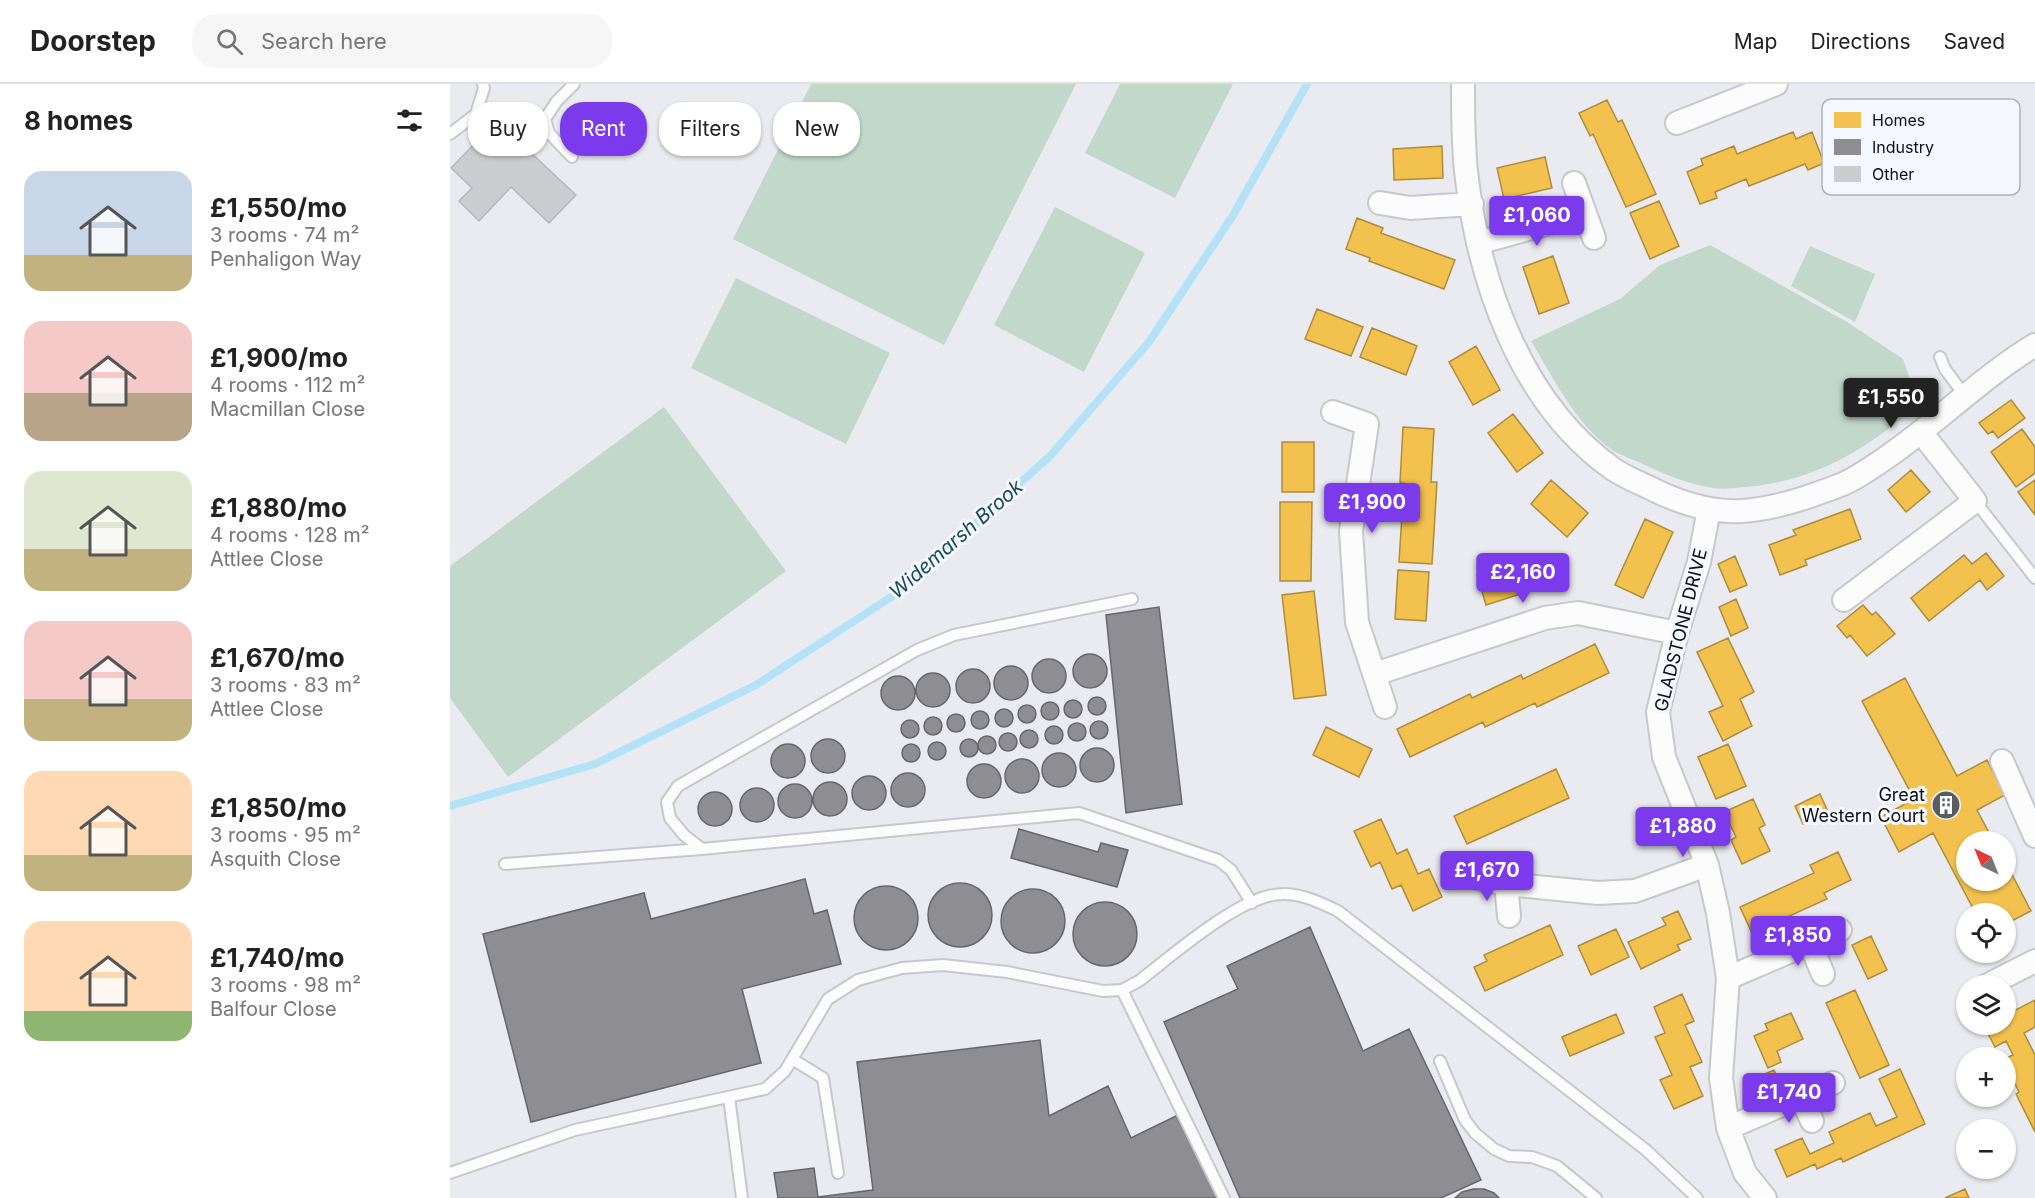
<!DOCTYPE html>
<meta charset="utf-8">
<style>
body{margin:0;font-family:Inter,sans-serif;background:#f6f6f6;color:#222;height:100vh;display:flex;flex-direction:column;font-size:22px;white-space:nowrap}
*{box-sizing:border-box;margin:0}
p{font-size:20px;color:#767676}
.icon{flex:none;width:33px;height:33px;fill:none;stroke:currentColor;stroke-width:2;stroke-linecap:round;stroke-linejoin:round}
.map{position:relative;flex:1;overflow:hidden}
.sheet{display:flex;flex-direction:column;background:#fff;width:450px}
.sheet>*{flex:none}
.banner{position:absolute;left:18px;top:18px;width:570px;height:54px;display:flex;gap:12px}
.needle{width:39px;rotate:317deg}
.tools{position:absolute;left:1506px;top:747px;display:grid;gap:12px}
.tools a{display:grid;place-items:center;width:60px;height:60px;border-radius:50%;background:#fff;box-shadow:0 2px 4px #0004;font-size:30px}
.price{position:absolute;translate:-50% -51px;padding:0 14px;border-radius:6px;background:#7c3aed;color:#fff;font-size:20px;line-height:39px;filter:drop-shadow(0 2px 3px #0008)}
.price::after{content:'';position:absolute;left:50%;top:36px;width:18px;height:14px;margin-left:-9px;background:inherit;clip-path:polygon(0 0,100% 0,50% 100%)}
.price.active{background:#222;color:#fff}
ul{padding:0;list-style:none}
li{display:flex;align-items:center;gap:18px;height:150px;padding:0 24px}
li span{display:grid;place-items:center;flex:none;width:168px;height:120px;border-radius:18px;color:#555}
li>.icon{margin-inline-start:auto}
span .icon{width:72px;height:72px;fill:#fffc;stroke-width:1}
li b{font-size:26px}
h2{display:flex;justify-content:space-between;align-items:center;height:72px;padding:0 24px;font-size:26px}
.pill{padding:0 21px;border-radius:24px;background:#fff;box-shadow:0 2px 4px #0004;font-size:21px;line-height:54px}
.pill.active{background:#7c3aed;color:#fff}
header{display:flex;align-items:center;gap:36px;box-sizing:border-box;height:84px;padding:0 30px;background:#fff;border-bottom:2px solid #e0e0e0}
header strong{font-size:28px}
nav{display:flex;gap:33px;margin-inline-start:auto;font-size:21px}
.search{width:420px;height:54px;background:#f6f6f6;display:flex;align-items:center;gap:15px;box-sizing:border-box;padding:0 21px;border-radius:24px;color:#767676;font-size:22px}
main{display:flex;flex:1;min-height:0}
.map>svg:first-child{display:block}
</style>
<header>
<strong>Doorstep</strong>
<div class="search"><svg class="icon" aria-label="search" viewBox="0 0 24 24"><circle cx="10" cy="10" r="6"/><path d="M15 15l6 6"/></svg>Search here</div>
<nav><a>Map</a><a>Directions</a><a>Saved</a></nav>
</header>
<main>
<section class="sheet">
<h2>8 homes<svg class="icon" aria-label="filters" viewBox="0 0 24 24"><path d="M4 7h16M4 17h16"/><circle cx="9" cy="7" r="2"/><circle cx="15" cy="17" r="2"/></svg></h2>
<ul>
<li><span style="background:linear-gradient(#c9d6e8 70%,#c2b280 0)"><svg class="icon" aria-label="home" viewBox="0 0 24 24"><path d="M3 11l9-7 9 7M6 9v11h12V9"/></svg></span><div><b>£1,550/mo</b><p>3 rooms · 74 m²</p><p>Penhaligon Way</p></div></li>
<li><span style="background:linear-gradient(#f6c9c9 60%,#b9a48a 0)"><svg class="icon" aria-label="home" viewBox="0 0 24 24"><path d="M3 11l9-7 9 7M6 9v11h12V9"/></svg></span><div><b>£1,900/mo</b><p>4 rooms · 112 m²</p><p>Macmillan Close</p></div></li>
<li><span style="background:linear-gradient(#dfe7d0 65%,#c2b280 0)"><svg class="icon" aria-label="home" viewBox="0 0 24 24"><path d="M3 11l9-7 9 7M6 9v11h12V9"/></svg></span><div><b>£1,880/mo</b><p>4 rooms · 128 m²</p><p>Attlee Close</p></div></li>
<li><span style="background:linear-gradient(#f6c9c9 65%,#c2b280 0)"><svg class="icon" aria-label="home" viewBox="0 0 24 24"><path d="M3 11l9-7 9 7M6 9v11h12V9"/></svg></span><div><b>£1,670/mo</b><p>3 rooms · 83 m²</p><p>Attlee Close</p></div></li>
<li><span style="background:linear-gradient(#ffd9b3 70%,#c2b280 0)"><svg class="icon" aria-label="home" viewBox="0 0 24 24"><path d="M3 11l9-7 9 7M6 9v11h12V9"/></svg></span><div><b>£1,850/mo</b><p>3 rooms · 95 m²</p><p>Asquith Close</p></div></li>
<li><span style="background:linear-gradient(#ffd9b3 75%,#8fb573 0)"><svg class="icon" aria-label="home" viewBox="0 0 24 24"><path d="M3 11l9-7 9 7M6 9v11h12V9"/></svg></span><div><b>£1,740/mo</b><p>3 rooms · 98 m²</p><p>Balfour Close</p></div></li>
</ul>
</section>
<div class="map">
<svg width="1585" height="1114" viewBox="0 0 1585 1114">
<rect width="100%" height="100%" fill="#eaebf0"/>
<path fill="#c1d8ca" d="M361,0H626L494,261L283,155Z
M670,0H783L725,114L635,69Z
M605,123L695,169L634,288L544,241Z
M1260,161L1397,238L1453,275L1469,320C1419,363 1371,394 1305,402C1292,403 1277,406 1264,404C1241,401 1216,391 1195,381C1185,376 1172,372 1162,366C1125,339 1104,295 1081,257L1170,215L1210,181Z
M1360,162L1425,190L1405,238L1341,202Z
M286,194L440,269L396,360L241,284Z
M214,323L336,487L58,693L0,614V482Z"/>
<path fill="#f2c14e" stroke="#ae8c3c" stroke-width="1.5" d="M1157,16L1168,38L1172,36L1206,110L1176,123L1143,50L1140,52L1129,29Z
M1343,48L1346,55L1362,48L1374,79L1358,86L1355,80L1299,102L1296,95L1265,108L1267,114L1250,120L1237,88L1253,81L1251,75L1284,62L1287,70Z
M992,62L993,94L944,96L943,65Z
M1095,73L1102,104L1054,115L1047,84Z
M1209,117L1229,162L1200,175L1180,129Z
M907,134L933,144L931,149L1005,176L994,205L919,177L920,174L896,165Z
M1103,172L1119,219L1089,230L1073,183Z
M867,225L913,243L901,272L855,255Z
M922,244L967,262L956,291L910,273Z
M1026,262L1050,306L1023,321L999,278Z
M1561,316L1575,334L1548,354L1543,347L1538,350L1529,339Z
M1063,330L1093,369L1067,388L1038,349Z
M953,343L984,345L981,398H987L982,480L949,478L954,399L950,398Z
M1572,345L1585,363V389L1566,403L1541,368Z
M832,358H864V408H832Z
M1461,386L1480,408L1456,428L1438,406Z
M1101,396L1138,429L1117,453L1081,420Z
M1585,396V431L1568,408Z
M830,418H862L861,497H830Z
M1400,425L1411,455L1355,476L1357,481L1330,491L1319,461L1346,451L1343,446Z
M1195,435L1223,448L1193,514L1165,501Z
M1536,469L1554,492L1537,506L1530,496L1479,537L1461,514L1514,471L1522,480Z
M1285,472L1297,501L1280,508L1268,480Z
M1074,476L1083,506L1036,521L1027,491Z
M948,486L979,488L976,537L945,535Z
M864,507L876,611L844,615L832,511Z
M1286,515L1298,544L1281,552L1269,523Z
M1413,521L1422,531L1426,528L1445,550L1417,572L1400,551L1397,554L1387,542Z
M1278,554L1304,608L1290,615L1302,642L1273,657L1259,628L1273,622L1247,568Z
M1145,560L1159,589L1087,623L1085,619L1035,643L1033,638L960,673L947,645L1020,610L1022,614L1071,591L1073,595Z
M1455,594L1507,692L1537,676L1555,711L1527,726L1544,758H1516V796H1556V779L1581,827L1556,840V830H1526L1483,749L1449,768L1431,733L1464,715L1412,617Z
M876,643L922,665L909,693L863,671Z
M1278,660L1296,702L1266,715L1248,673Z
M1106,685L1119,714L1017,760L1004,732Z
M1370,710L1378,728L1353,740L1345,722Z
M1303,715L1315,741L1309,744L1320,767L1292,780L1281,756L1286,753L1274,728Z
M931,735L947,770L957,765L968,790L979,785L992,813L963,827L951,801L942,805L930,778L921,783L904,747Z
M1388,768L1401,796L1374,809L1377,815L1302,849L1290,823L1364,789L1360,781Z
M1228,827L1241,855L1227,861L1230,866L1191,885L1178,858L1216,841L1212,834Z
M1100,841L1113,871L1035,907L1024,883L1037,877L1034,871Z
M1166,845L1179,873L1141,891L1128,862Z
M1421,852L1437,886L1418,895L1402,861Z
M1405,906L1439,981L1410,994L1376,919Z
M1232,910L1244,937L1235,941L1252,978L1240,983L1253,1012L1224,1025L1210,996L1222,991L1205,953L1215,949L1204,923Z
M1585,916V943L1574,949L1585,971V1048L1566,1010L1569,1008L1556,981V974L1563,971L1556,957L1545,963L1534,942L1537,940H1556V931Z
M1341,929L1353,955L1327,967L1331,978L1318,984L1304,952L1318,946L1315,940Z
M1166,930L1174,949L1120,972L1112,953Z
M1450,985L1475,1040L1393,1078L1391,1074L1367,1085L1365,1080L1337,1093L1325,1066L1352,1054L1360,1070L1384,1059L1379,1048L1420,1029L1426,1042L1447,1033L1429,995Z
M1324,986L1331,1002L1301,1015L1294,999Z
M1515,1105L1519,1114H1495Z"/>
<path fill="#8d8d92" stroke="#67676b" stroke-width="1.5" d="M709,523L732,720L676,729L656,531Z
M623 587a17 17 0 1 1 34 0a17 17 0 1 1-34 0Z
M582 592a17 17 0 1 1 34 0a17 17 0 1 1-34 0Z
M544 599a17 17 0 1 1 34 0a17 17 0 1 1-34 0Z
M506 602a17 17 0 1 1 34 0a17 17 0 1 1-34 0Z
M466 606a17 17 0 1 1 34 0a17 17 0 1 1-34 0Z
M431 609a17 17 0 1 1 34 0a17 17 0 1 1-34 0Z
M638 622a9 9 0 1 1 18 0a9 9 0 1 1-18 0Z
M614 625a9 9 0 1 1 18 0a9 9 0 1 1-18 0Z
M591 627a9 9 0 1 1 18 0a9 9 0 1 1-18 0Z
M568 630a9 9 0 1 1 18 0a9 9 0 1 1-18 0Z
M545 634a9 9 0 1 1 18 0a9 9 0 1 1-18 0Z
M521 636a9 9 0 1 1 18 0a9 9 0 1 1-18 0Z
M497 639a9 9 0 1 1 18 0a9 9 0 1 1-18 0Z
M474 642a9 9 0 1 1 18 0a9 9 0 1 1-18 0Z
M451 645a9 9 0 1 1 18 0a9 9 0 1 1-18 0Z
M640 646a9 9 0 1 1 18 0a9 9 0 1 1-18 0Z
M618 648a9 9 0 1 1 18 0a9 9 0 1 1-18 0Z
M595 651a9 9 0 1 1 18 0a9 9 0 1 1-18 0Z
M570 655a9 9 0 1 1 18 0a9 9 0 1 1-18 0Z
M549 658a9 9 0 1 1 18 0a9 9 0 1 1-18 0Z
M528 661a9 9 0 1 1 18 0a9 9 0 1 1-18 0Z
M361 672a17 17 0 1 1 34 0a17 17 0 1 1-34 0Z
M510 664a9 9 0 1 1 18 0a9 9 0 1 1-18 0Z
M478 667a9 9 0 1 1 18 0a9 9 0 1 1-18 0Z
M321 677a17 17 0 1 1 34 0a17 17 0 1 1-34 0Z
M452 669a9 9 0 1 1 18 0a9 9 0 1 1-18 0Z
M630 681a17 17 0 1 1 34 0a17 17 0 1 1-34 0Z
M592 686a17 17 0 1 1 34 0a17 17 0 1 1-34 0Z
M555 692a17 17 0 1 1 34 0a17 17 0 1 1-34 0Z
M517 697a17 17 0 1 1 34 0a17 17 0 1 1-34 0Z
M441 706a17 17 0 1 1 34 0a17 17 0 1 1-34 0Z
M402 709a17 17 0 1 1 34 0a17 17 0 1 1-34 0Z
M363 715a17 17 0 1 1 34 0a17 17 0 1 1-34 0Z
M328 717a17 17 0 1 1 34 0a17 17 0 1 1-34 0Z
M290 721a17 17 0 1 1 34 0a17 17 0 1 1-34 0Z
M248 725a17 17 0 1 1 34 0a17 17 0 1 1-34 0Z
M569,745L648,768L651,759L678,766L667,803L561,774Z
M355,795L364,830L377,826L391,880L292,905L311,979L81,1038L33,850L194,809L201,835Z
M478 831a32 32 0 1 1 64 0a32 32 0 1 1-64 0Z
M404 834a32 32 0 1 1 64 0a32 32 0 1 1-64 0Z
M551 837a32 32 0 1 1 64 0a32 32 0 1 1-64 0Z
M623 850a32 32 0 1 1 64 0a32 32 0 1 1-64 0Z
M860,843L913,967L959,945L1031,1096L991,1114H790L714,938L788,905L777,882Z
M590,956L599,1032L658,1002L681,1054L726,1032L769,1114H328L324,1089L364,1084L368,1113L423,1106L407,978Z
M1023,1105H1034L1044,1109L1049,1114H1005L1012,1108Z"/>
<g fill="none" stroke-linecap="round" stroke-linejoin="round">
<path stroke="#b6e2f8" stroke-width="8" d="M0,722L145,680L306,601L455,504L601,371L699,258L782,133L857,0"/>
</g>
<path fill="#cccdd1" stroke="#b6b7bb" stroke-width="1.5" d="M35,49L50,63L62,51L126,111L99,139L61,103L29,137L9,117L22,104L1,84Z"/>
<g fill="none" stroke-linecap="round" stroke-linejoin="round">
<g stroke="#c6c8cb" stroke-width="14">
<path id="lane" d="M0,50L26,30L34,4L33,0
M122,73L99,49L95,35L107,17L124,0
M1490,273L1495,285L1515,312
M1525,417L1585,494
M252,765L234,751L220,734L217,718L228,702L467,566L504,551L682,515
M55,780L252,765L629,729L768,776L781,786L802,819
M672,906L774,1114
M342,975L373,994L388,1089
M990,977L1015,1036L1025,1049L1044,1065L1059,1072L1082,1073L1107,1082L1146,1114
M279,1013L292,1114
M0,1089L125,1046L315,1005L335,987L378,915L408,896L452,884L493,881L557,888L653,907L672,906L689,897C722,872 794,807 836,810C855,811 871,819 888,827L1196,1066L1247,1114"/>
</g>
<g stroke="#c6c8cb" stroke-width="26">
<path id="street" d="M1013,0C1013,28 1013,58 1016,87C1028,196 1070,319 1163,385C1173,392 1185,397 1196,402C1225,417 1258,429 1292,427C1326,425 1362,412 1393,400C1413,391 1433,376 1451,363C1496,330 1537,290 1585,261
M1227,39L1326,0
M1124,99L1144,154
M930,119L960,124L1022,120
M1028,159L1135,129
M883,328L917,340L901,447L907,538L935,623
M1259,425L1249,478L1227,549L1208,628L1214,673L1257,781L1268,829L1278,894L1271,994L1278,1044L1295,1089L1315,1114
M1394,516L1525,417L1471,348
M925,590L1095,534L1128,529L1227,549
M1552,677L1585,752
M1022,793L1056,800L1148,809L1185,807L1257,781
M1056,800L1059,832
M1360,859L1373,890
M1278,894L1390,846
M1536,902L1585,877
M1351,1013L1362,1037
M1278,1044L1383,999"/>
</g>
<use href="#lane" stroke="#fcfcfd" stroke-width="10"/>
<use href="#street" stroke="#fcfcfd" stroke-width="22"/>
</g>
<defs>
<g id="building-disc" transform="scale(1.5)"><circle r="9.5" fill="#5b5c5f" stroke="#f5f8fe"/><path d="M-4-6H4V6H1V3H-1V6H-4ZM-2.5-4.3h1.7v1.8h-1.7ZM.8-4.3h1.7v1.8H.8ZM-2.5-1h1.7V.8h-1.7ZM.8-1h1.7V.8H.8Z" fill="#fff"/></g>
</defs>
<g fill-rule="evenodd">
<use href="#building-disc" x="1496" y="721"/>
</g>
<g text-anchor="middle" stroke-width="6" stroke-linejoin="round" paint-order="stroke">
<g font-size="18" fill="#0e0f11" stroke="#f5f8fe">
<text transform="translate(1231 546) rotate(-76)" y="6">GLADSTONE DRIVE</text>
</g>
<g font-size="18" fill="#0e0f11" stroke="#f5f8fe" text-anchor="end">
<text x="1475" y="717">Great<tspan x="1475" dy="21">Western Court</tspan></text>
</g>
<g font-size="20" font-style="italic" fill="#15495e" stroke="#f5f8fe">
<text transform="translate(506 455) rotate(-41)" y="7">Widemarsh Brook</text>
</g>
</g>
<rect x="1372" y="15" width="198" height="96" rx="9" fill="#f5f8fe" stroke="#b0b2b7" stroke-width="1.5"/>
<rect x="1384" y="28" width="27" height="16" fill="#f2c14e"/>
<rect x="1384" y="55" width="27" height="16" fill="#8d8d92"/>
<rect x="1384" y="82" width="27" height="16" fill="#cccdd1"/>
<g font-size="16" fill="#0e0f11">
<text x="1422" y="42">Homes</text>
<text x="1422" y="69">Industry</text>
<text x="1422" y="96">Other</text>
</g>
</svg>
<div class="tools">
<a><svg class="needle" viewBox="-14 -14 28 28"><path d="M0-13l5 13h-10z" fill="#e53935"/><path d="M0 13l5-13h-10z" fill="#767676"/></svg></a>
<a><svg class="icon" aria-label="locate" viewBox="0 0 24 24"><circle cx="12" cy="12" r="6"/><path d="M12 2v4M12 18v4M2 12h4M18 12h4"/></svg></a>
<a><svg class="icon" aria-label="layers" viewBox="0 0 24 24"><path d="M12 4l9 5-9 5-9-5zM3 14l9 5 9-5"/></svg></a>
<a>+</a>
<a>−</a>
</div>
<b class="price" style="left:1087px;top:163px">£1,060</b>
<b class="price active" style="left:1441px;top:345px">£1,550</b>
<b class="price" style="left:922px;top:450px">£1,900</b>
<b class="price" style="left:1073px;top:520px">£2,160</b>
<b class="price" style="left:1233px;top:774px">£1,880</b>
<b class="price" style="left:1037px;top:818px">£1,670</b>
<b class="price" style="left:1348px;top:883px">£1,850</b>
<b class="price" style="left:1339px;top:1040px">£1,740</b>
<div class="banner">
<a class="pill">Buy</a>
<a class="pill active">Rent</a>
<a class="pill">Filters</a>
<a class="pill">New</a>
</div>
</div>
</main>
